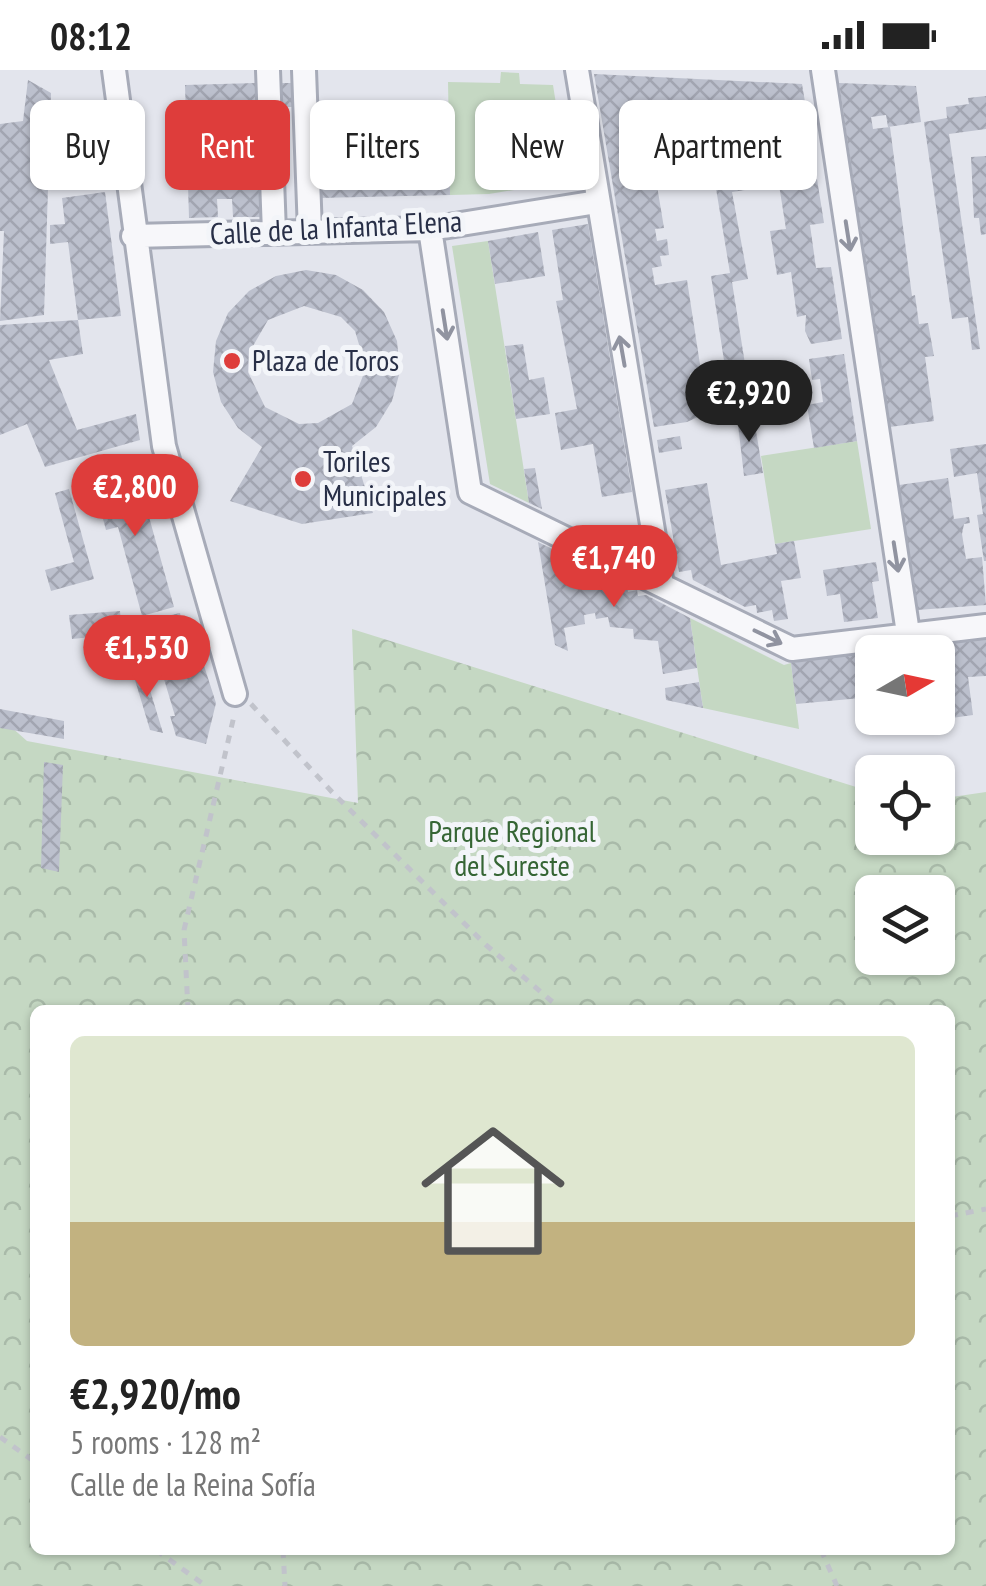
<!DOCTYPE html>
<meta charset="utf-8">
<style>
body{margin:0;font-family:"PT Sans Narrow",sans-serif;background:#f2f2f2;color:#222;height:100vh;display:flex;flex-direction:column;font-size:38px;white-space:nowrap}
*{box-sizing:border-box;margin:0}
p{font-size:32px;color:#767676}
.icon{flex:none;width:55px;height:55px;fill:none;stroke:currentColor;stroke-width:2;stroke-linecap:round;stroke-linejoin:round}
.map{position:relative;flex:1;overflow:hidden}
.panel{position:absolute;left:30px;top:935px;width:925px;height:550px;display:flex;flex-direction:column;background:#fff;border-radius:15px;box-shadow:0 2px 8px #0004}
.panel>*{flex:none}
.hud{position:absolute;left:30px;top:30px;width:928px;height:90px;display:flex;gap:20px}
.needle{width:65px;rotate:81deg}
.buttons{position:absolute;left:855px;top:565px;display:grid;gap:20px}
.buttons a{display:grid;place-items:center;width:100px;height:100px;border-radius:15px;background:#fff;box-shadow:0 2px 8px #0004;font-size:50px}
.price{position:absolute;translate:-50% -85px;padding:0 22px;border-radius:35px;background:#de3d3b;color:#fff;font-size:32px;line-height:65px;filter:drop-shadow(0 2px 5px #0008)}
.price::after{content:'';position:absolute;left:50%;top:60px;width:30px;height:22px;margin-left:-15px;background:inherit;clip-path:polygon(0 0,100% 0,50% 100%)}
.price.on{background:#222;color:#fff}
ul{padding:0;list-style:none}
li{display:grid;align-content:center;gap:20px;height:530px;padding:0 40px}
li+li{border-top:2px solid #e0e0e0}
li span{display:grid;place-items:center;height:310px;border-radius:15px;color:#555}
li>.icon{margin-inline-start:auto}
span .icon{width:180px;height:180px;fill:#fffc;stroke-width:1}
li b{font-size:42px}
.tag{padding:0 35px;border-radius:15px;background:#fff;box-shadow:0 2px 8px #0004;font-size:35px;line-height:90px}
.tag.on{background:#de3d3b;color:#fff}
.status{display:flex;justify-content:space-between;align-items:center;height:70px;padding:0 50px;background:#fff;direction:ltr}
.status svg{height:28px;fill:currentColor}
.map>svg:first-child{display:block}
</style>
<div class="status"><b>08:12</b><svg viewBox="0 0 49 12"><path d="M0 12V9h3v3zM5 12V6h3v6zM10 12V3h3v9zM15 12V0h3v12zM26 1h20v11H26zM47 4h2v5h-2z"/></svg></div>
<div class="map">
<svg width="986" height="1516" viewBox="0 0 986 1516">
<defs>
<pattern id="forest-crowns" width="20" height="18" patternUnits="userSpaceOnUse" patternTransform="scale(2.5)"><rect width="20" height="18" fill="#c5d8c3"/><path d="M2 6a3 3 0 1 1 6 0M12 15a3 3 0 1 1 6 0" fill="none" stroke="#a9baa9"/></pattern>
<pattern id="building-cross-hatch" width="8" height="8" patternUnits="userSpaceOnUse" patternTransform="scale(2.5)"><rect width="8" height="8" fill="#bcc0cd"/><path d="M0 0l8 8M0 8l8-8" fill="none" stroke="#a2a5b1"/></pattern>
</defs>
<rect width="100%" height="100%" fill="#e3e5ed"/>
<path fill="#c5d8c3" d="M501,2L519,3L520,14L553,15L559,53L570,52L573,70L562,73L569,111L489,124L450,125L448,12L500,13Z
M488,171L529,433L490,414L452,176Z
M857,371L871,459L775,474L761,386Z
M690,548L784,595L791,593L799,659L703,638Z"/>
<path fill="url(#forest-crowns)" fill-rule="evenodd" d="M548,31L557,101L484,111L474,41Z
M352,559L872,722V768H938V729L986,722V1516H0V647L27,671L358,733ZM872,822H938V888H872ZM35,940H950V1480H35Z"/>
<path fill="url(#building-cross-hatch)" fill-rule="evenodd" d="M594,4L802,14L810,62L734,58L745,120L732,122L748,209L732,212L745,294L725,297L711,206L730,203L705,52L646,49L664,158L655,159L657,171L667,169L669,185L660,186L662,196L652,198L655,215L687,210L701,301L690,303L698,347L687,352L654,357Z
M28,10L51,23L44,245L0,251L4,161H0V54L23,51Z
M259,13L263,147H233L232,129H217L218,147L189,148L185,15ZM231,62L232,99L217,100L216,63Z
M280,13H293L294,37H281Z
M839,13L916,16L921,52L888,57L886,45L871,47L873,59L890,57L912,226L915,225L919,254L928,253L934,286L925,287L934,351L890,357Z
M986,26V59L949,64L980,279L972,280L968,247L952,249L924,52L947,48L946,37L969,34L968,28Z
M95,40L100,78L64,76L63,60L53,62L54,45Z
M449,47L450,125L318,128L316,50Z
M986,86V164L981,165L979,148H974L971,87Z
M817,109L824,153L810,155L816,198L831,197L842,269L811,274L805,261L806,245L797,247L791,202L777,205L770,161L786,159L779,115Z
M105,122L121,246L78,250L83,284L49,290L77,360L136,344L140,370L45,397L27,354L0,365V255L78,250L68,172L50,174V155L65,154L62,128Z
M588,154L632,422L602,427L593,374L561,380L555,343L577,339L556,231L563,230L552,160Z
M538,162L545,206L495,214L488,171Z
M306,200L336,205L363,220L384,242L397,271L400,301L392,331L376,357L352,376L373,443L302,454L230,431L262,377L238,358L221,332L213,302L216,271L228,243L249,221L276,206ZM304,236L341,247L355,261L366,298L352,334L318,353L299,354L265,337L248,302L249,283L268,250Z
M523,274L529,310L544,307L550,344L516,349L505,276Z
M844,284L857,371L814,378L807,335L823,332L820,309L812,310L809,289Z
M753,343L763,403L744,406L737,346Z
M680,366L682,379L659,383L657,370Z
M986,374V491H984L977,445L983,444L977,403L954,407L950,379Z
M535,398L542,439L529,433L524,399Z
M136,400L174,537L142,546L118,457L106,460L93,412Z
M948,408L954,449L969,447L970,453L964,454L962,464L966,489L982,487L986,535L917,540L899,415Z
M707,413L721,495L777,484L775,474L794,471L801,508L781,511L788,549L774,551L772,540L757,543L756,535L745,537L693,510L691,500L679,502L665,420Z
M69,419L94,509L51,521L45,500L74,492L55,423Z
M538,472L575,490L576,497L586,496L588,501L602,503L603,510L613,508L614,514L627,515L628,522L637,520L638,526L646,525L690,548L697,598L663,604L658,571L634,569L633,559L610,557L608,547L596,549L595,543L584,545L585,554L564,558L568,581L555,575Z
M876,492L879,511L872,512L878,548L844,552L840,524L827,526L823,500Z
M120,541L122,564L72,569L69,545Z
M180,543L188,580L198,577L216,633L206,674L176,666L170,646H175L158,589L145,593L136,553Z
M986,569V606L968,607L973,645L902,655L901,648H938V582L886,580Z
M872,582V627L796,634L791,593Z
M143,597L163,663L150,660L132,600Z
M699,612L703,638L666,630L665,618Z
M0,639L64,651V669L0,658Z
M44,692L63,695L59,802L41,798Z"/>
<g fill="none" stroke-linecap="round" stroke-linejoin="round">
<g stroke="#a7abb8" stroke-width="28">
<path id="street" d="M114,0L164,376L235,624
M268,0L274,163
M304,0L310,162
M577,0L662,515
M823,0L908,563
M430,159L470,422L792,579L986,556
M133,166L430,159L597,132"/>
</g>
<path stroke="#c1c3cb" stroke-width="5" stroke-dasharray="8 8" stroke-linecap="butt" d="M251,634L332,722L486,875L562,940
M188,940L184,860L234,646
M950,1146L986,1139
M0,1367L35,1392
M156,1480L206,1516
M283,1480L285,1516
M821,1480L837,1516"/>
<use href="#street" stroke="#f7f7fa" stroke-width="22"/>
</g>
<defs><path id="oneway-shaft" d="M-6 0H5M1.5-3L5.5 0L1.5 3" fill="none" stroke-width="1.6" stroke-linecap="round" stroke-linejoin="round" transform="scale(2.5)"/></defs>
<g stroke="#9093a0">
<use href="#oneway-shaft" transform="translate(848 166) rotate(81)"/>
<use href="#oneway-shaft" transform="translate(445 255) rotate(81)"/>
<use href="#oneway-shaft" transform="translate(622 281) rotate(-100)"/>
<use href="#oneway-shaft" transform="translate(896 487) rotate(81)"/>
<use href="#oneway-shaft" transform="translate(768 567) rotate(26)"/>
</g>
<g fill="#de3d3b" stroke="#f3f5f9" stroke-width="4">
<circle cx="232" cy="291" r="10"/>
<circle cx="303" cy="409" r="10"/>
</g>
<g text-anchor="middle" stroke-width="10" stroke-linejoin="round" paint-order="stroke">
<g font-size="30" fill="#282f47" stroke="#f3f5f9">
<text transform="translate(336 158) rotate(-3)" y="10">Calle de la Infanta Elena</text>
</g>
<g font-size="30" fill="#282f47" stroke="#f3f5f9" text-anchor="start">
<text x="252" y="301">Plaza de Toros</text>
<text x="323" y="402">Toriles<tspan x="323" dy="34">Municipales</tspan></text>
</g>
<g font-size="30" fill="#356534" stroke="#f3f5f9">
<text x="512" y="772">Parque Regional<tspan x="512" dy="34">del Sureste</tspan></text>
</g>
</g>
</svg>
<div class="buttons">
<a><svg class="needle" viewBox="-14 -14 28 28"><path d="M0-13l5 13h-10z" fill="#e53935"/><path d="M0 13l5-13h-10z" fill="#767676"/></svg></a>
<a><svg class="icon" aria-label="locate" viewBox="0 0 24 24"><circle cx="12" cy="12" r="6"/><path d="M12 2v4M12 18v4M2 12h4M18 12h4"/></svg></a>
<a><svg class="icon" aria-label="layers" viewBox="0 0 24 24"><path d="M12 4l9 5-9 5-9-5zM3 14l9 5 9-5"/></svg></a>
</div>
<b class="price on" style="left:749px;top:375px">€2,920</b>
<b class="price" style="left:135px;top:469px">€2,800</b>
<b class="price" style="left:614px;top:540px">€1,740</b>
<b class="price" style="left:147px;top:630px">€1,530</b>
<div class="hud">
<a class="tag">Buy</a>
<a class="tag on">Rent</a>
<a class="tag">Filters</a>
<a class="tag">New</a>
<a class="tag">Apartment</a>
</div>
<section class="panel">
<ul>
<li><span style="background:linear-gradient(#dfe7d0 60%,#c2b280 0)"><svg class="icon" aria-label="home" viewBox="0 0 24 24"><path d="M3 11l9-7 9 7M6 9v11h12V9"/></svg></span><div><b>€2,920/mo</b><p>5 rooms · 128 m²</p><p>Calle de la Reina Sofía</p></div></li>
</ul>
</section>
</div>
